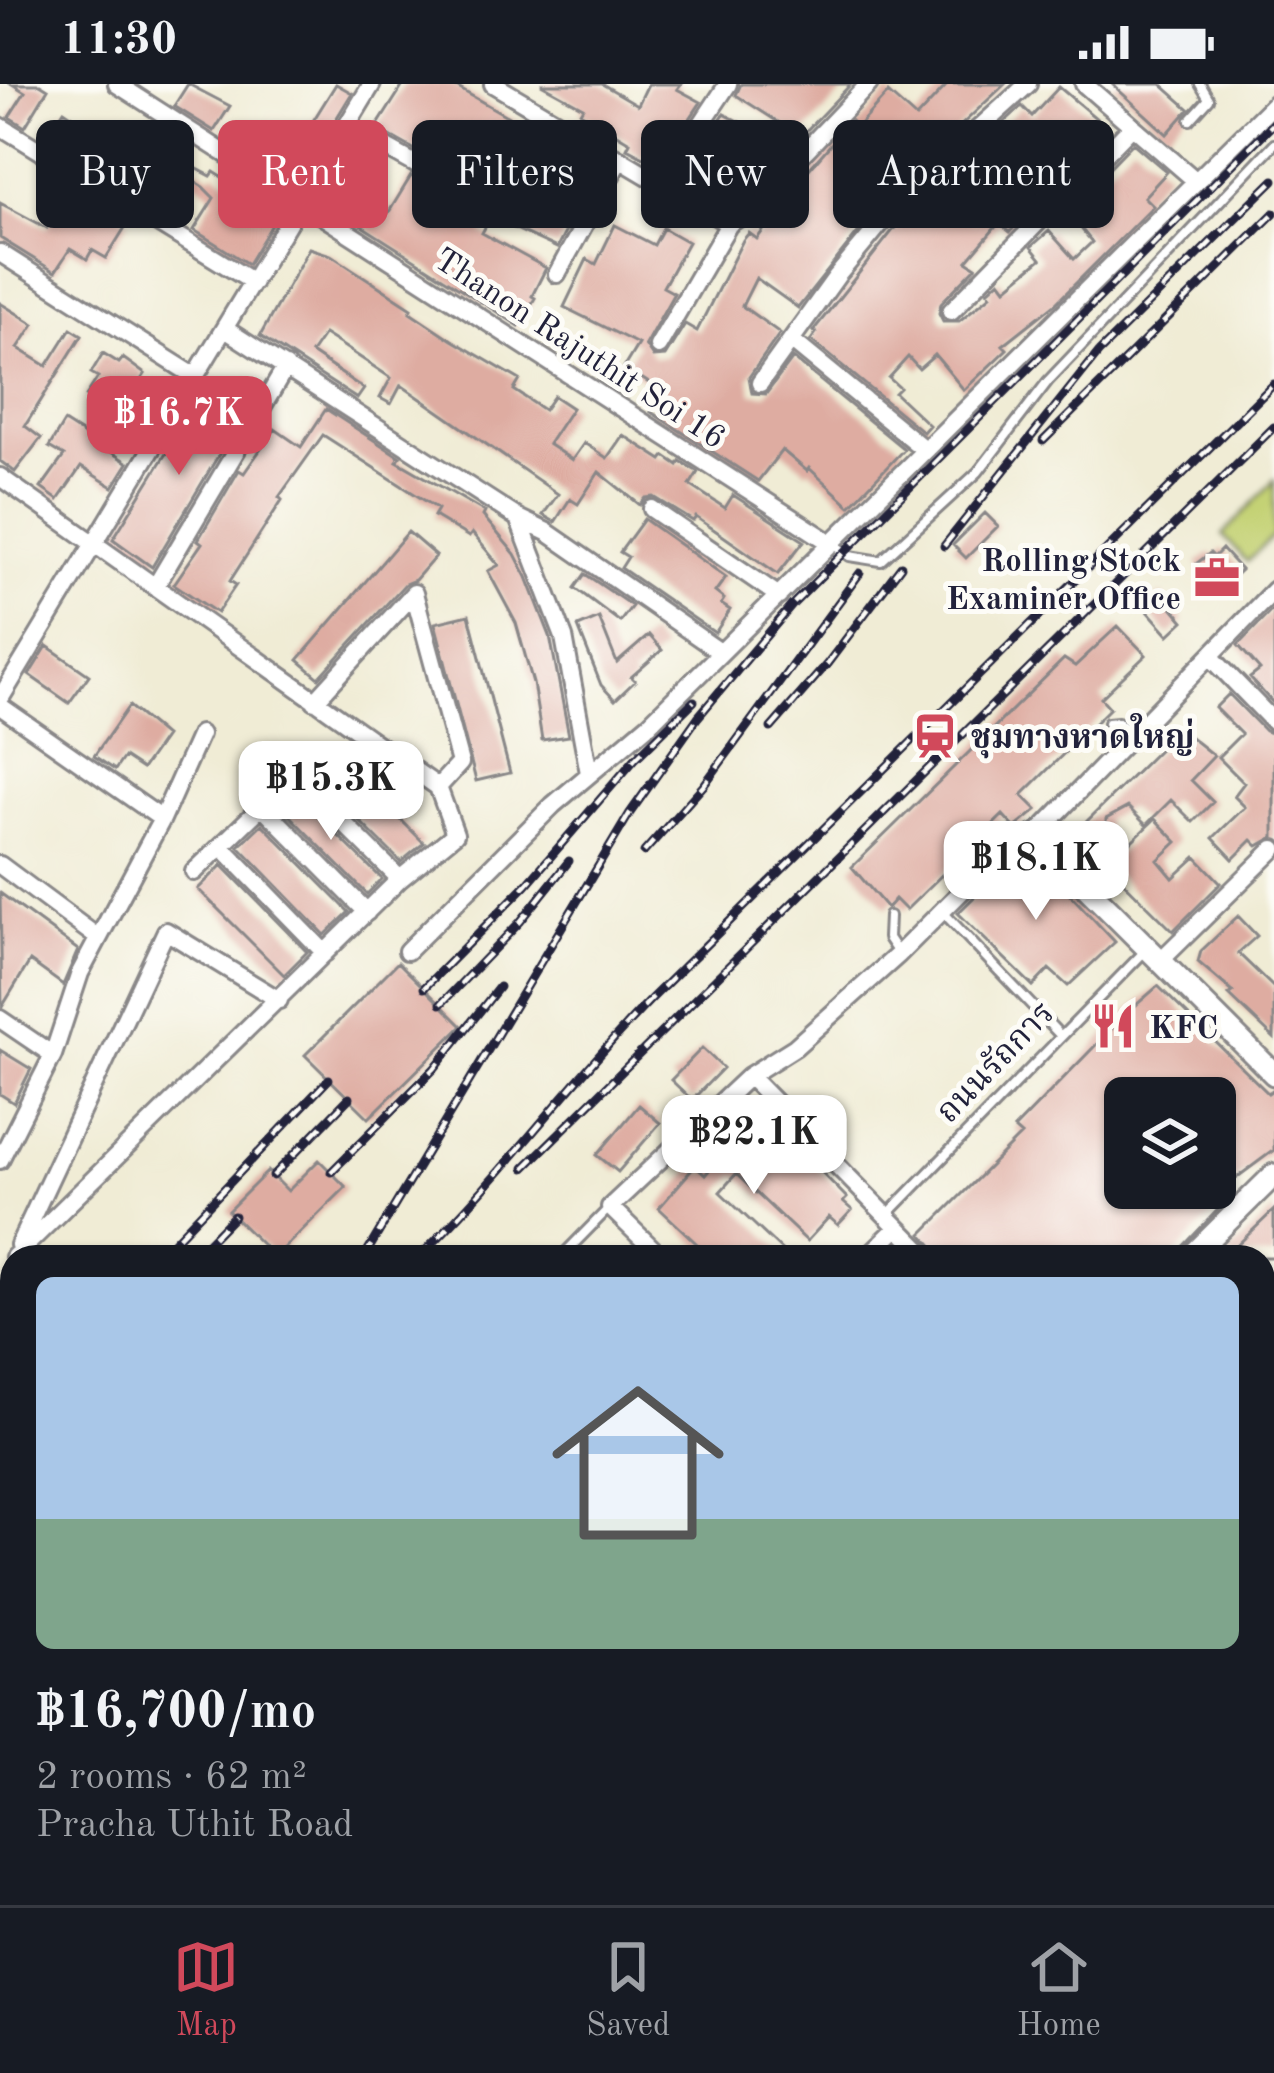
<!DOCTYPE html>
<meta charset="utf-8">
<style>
body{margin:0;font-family:"Old Standard TT","Noto Serif Thai",serif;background:#20242c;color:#f1f3f6;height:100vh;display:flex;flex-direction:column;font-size:45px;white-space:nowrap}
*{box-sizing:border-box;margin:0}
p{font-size:39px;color:#9ea1a6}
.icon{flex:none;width:66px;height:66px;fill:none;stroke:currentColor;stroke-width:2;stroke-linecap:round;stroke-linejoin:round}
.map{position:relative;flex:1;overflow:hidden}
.drawer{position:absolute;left:0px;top:1161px;width:1275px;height:660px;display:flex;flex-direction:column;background:#171b24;border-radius:36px 36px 0 0;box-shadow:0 3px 9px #0004}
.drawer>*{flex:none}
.top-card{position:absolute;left:36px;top:36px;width:1203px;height:108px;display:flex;gap:24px}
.tools{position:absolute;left:1104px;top:993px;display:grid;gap:24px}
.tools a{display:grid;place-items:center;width:132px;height:132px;border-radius:18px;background:#171b24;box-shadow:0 3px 9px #0004;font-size:60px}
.price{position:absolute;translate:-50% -102px;padding:0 27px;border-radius:24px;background:#fff;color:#222;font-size:39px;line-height:78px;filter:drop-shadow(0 3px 6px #0008)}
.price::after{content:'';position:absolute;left:50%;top:72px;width:36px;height:27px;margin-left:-18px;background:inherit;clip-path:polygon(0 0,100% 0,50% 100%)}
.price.selected{background:#d1495b;color:#fff}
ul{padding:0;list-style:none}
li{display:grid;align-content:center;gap:24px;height:636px;padding:0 36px}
li span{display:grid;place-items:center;height:372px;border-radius:18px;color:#555}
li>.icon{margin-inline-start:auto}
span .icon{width:216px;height:216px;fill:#fffc;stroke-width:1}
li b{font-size:51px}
.tag{padding:0 42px;border-radius:18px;background:#171b24;box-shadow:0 3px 9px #0004;font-size:42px;line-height:108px}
.tag.selected{background:#d1495b;color:#fff}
.status{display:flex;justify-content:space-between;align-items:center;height:84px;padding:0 60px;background:#171b24;direction:ltr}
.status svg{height:33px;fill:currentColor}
.dock{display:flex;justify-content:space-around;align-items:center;height:168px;border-top:3px solid #363941;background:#171b24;font-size:33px;color:#9ea1a6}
.dock a{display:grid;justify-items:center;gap:6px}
.dock .selected{color:#d1495b}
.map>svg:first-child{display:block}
</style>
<div class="status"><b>11:30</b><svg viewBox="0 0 49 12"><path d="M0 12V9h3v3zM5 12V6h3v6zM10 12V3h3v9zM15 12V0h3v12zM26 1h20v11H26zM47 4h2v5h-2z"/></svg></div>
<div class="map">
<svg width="1274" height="1821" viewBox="0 0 1274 1821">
<rect width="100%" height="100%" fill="#fdfcf7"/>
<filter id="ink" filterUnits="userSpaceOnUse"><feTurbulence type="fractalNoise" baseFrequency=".00833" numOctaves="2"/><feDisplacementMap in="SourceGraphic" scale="24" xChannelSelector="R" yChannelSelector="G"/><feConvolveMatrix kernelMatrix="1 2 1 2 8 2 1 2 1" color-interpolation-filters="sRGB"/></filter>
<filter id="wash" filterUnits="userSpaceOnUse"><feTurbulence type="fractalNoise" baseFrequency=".004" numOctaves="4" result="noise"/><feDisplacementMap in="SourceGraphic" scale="48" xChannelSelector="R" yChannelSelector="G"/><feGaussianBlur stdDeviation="2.7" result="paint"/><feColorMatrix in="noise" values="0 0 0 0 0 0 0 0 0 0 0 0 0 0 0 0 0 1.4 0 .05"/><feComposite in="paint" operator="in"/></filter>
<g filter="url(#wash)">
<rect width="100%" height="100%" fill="#f0ecd5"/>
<path fill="#c4d274" stroke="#737a58" stroke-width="3" d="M1274,396V451L1247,478L1223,451Z"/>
<g id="blocks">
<path fill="#deaca1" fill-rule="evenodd" d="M12,0H40L48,5L25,43L9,33L25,8Z
M188,0L230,22L214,47L174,22Z
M336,0L352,9L309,79L293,69Z
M404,0H451L545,54L539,65L562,76L556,90L587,106L557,164L507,141L516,130L509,118L376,44Z
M541,0H602L638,21L648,0H681L677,5L701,18L659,81L627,64L630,58L580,28L583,23Z
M741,0H851L804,49L802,47L767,88L757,81L752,88L747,85L724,120L702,106L705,101L685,89L724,30L781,59L789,45L736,11Z
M948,0H1005L891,107L798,224L756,194L742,222L780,249L749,293L752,309L766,310L793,274L904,365L850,422L809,384L807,387L782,366L758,397L651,328L663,308L624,283L638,260L564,223L587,175L596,180L615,141L654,161L663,144L688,158L663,203L674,209L645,261L653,273L665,272L685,240L697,247L743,156L749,149L757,155L803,92L851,37L857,43L888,9L916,34Z
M1112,0H1161L1189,25L1167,50Z
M1059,3L1110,46L1046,112L1043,110L1010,148L999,139L967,177L976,183L941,219L939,229L943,237H959L991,211L988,207L1000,196L1006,204L1041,175L1031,163L1049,147L1074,175L1092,158L1067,127L1133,59L1167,88L1144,113L1153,122L1055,220L1003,261L1007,265L964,306L935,271L919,285L908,273L889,294L900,304L895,309L929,341L923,348L811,256L816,249L813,247L909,126L936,100L972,138L976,137L994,116L960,79L1022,22L1032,32Z
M64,26L95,47L77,75L45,55Z
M132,43L190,81L211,92L214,88L279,129L248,180L194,146L214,114L203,103L181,89L171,106L163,101L150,119L102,90Z
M411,92L489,136L482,149L546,184L532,212L535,214L519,242L329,121L347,94L359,101L350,114L381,130L384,125L389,128Z
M68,106L87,118L90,113L129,137L106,174L92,166L87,175L70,165L55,188L0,154V119L47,144Z
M309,164L331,171L412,224L410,228L452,256L520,296L514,306L544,326L554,312L572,324L548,360L572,376L584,359L607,374L623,351L662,376L665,372L678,381L680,377L698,388L690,401L725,424L733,411L804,457L778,490L696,433L693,437L654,413L646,414L640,421L599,388L578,420L570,415L555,438L548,434L543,431L558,410L401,301L391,320L380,314L391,294L343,262L324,250L311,269L364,305L357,315L260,252Z
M0,219L34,240L18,264L47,282L71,244L82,251L25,342L41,354L15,388L0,377Z
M103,269L119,279L123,274L145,290L116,331L86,312L98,293L91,289Z
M217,304L246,325L152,483L113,455L165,371Z
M326,325L400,373L397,377L485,428L483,432L515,470L527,493L550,552L569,652L542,656L533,599L516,539L488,487L499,481L472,449L469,453L434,432L438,425L323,351L279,413L282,416L230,497L236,501L217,529L174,500L202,459L198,456L239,386L244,389L275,345L301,363Z
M64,338L128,379L113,403L81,383L58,416L41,404L64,372L49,363Z
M985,429L998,442L966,474L953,461Z
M644,435L726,493L715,508L724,515L721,520L730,526L715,549L621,484L628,473L620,468Z
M408,448L436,472L415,496L405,500L319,594L298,576Z
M1222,465L1241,486L1218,508L1199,487L1201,485L1197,479L1210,469L1214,473Z
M585,490L632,522L620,538L575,504Z
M1161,510L1184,537L1169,551L1145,524Z
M1274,524V620L1250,594L1260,586L1238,561Z
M469,531L510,689L476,697L435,539Z
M599,534L617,579L649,551L662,566L631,593L635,597L615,616L601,601L578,543Z
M1118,542L1146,571L1101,614L1110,624L1022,711L1037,726L1015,744L1003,731L906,826L895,815L887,824L852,783L1064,575L1075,582Z
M47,562L89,591L69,619L29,591Z
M1229,610L1265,647L1274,650V753L1258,762L1252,756L1233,775L1213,754L1245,723L1234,712L1244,699L1218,673L1241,650L1215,624Z
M129,622L165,652L142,685L124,673L115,686L94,672Z
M1180,645L1214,672L1191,696L1213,718L1193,738L1171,716L1146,741L1128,723L1106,735V757L1118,770L1155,735L1177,758L1158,776L1173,794L1196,773L1221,799L1173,847L1090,765L1091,743L1080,750L1077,747Z
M336,671L424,759L401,778L315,693Z
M294,708L382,795L367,810L280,722Z
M262,740L349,828L325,851L239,762Z
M1029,767L1115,858L1068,902L1049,885L1033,902L958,829L1018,770Z
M222,781L307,868L284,891L198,805Z
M0,809L78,866L63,901L30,877L2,923Z
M1238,832L1257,852L1238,869L1274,904V954L1229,911L1233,908L1198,878L1201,867Z
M398,878L462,942L369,1034L305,971Z
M1158,902L1268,1009L1274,1005V1066L1220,1106L1228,1115L1173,1173H942L922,1150L1021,1051L1014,1045L1129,927ZM1125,1014H1215V1104H1125Z
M702,964L723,984L692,1016L671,996Z
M0,966L31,985L14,1019L0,1010Z
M639,1021L660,1039L618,1088L597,1071Z
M759,1028L777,1043L765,1057L787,1076L798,1064L847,1114L843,1118L852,1126L838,1141L829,1133L807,1157L736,1090L720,1108L789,1173H711L659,1124L695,1082L705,1091Z
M319,1076L346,1103L275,1173L228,1127L268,1087L288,1107Z
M1274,1126V1173H1225Z
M141,1809H238L250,1821H152Z
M284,1809H391L404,1821H290Z
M440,1809H512L506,1821H447Z
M576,1809H650L639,1821H565Z
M888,1809H1031L1018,1821H900Z
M1137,1809H1193L1206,1821H1125Z"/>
</g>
</g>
<g filter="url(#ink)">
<use href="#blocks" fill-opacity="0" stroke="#898788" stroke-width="3"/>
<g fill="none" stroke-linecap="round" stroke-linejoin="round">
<g stroke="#898788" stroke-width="14">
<path id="lane" d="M1190,36L1209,15L1200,0
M832,459L850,472L881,477L978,388L1048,297L1274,60
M1108,639L1118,638L1132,650
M941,826L1060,951
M889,832L888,854L898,869
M887,1131L1145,867
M561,1173L610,1123
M0,1820L12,1800"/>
</g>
<g stroke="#898788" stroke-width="22">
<path id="street" d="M117,0L831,459
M493,0L729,140
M1084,0L1195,96
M0,42L253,198
M347,42L503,129
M661,101L728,0
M0,169L196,293
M557,190L620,75
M951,227L1132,42
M225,245L518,434L564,553L589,689
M791,256L925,366
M658,262L729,140L745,130L869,0
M760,299L837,192L901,115L1028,0
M0,393L438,703L455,750L400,795L14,1173
M652,425L779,512
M518,434L547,448L720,568
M155,503L286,283
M1210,572L1274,638
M0,615L372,0
M315,617L414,509L460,679L438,703
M0,622L162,735
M262,722L367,828
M221,762L325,869
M0,781L97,853
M194,788L288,697L297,693L400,795
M407,867L553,721L649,640L1274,20
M1160,877L1274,765
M0,935L53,971
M749,992L927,1173
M0,1076L53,971L80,889L162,735L200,650
M19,1161L166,847L279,916
M661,1173L610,1123L749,992L795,963L898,871L1010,759L1035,752L1274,506
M867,1173L897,1144
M1263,1518L1274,1529
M266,1809L278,1821
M423,1809L434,1821
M865,1809L877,1821
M1215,1809L1226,1821
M129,1821L123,1815L129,1809"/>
</g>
<g stroke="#898788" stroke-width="27">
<path id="secondary" d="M1035,752L1274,990
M1191,1173L1274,1091
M1263,1343L1274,1331
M1263,1594L1274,1582
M521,1821L533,1809
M791,1821L803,1809
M1040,1821L1054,1809"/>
</g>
<use href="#lane" stroke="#fff" stroke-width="8"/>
<use href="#street" stroke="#fff" stroke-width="16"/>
<use href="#secondary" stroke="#fff" stroke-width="21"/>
<g stroke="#22223b" stroke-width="9">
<path id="rail" d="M1043,357L1274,129
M944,462L1099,268L1274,96
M771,644L827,580L901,482
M644,768L704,701L860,489
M424,904L526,801L635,675L694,617
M441,920L520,838L569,777
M524,1084L1274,343
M331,1088L434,985L499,903
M273,1092L349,1014
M159,1173L329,995
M194,1173L234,1132
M364,1173L630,729L698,633L793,520L1274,39
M419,1173C503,1091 571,997 652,914L1274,300
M2,1316L12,1306
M0,1560L12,1548
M0,1588L12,1576
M0,1637L12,1619"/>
</g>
<use href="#rail" stroke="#fdfcf7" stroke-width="4.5" stroke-dasharray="14" stroke-linecap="butt"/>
</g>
</g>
<defs>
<g id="office-bare" transform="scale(3.6)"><path d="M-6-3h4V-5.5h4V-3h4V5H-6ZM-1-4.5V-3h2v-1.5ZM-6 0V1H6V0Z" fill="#d1495b" stroke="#fdfcf7" stroke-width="2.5" paint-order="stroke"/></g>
<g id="station-bare" transform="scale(3.6)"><path d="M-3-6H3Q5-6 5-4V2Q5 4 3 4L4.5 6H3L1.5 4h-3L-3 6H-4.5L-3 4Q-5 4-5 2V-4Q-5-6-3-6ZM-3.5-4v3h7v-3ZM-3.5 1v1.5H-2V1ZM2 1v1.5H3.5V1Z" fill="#d1495b" stroke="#fdfcf7" stroke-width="2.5" paint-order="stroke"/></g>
<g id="restaurant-bare" transform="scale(3.6)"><path d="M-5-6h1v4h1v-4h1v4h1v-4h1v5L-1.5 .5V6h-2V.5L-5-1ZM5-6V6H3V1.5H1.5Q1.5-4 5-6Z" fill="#d1495b" stroke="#fdfcf7" stroke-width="2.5" paint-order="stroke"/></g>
</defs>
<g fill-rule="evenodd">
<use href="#office-bare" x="1217" y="494"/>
<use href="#station-bare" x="935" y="652"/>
<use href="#restaurant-bare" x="1113" y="942"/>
</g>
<g text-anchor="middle" stroke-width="10" stroke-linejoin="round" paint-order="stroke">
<g font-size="33" fill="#22223b" stroke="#fdfcf7">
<text transform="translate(581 263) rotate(33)" y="12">Thanon Rajuthit Soi 16</text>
<text transform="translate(994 977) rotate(-46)" y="12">ถนนรัถการ</text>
</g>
<g font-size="33" font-weight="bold" fill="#22223b" stroke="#fdfcf7" text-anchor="start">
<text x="1181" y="487" text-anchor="end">Rolling Stock<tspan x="1181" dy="38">Examiner Office</tspan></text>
<text x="971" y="664">ชุมทางหาดใหญ่</text>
<text x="1149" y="954">KFC</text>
</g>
</g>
</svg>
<div class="tools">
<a><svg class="icon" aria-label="layers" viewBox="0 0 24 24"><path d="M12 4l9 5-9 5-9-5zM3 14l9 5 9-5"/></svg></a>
</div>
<b class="price selected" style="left:179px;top:394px">฿16.7K</b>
<b class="price" style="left:331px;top:759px">฿15.3K</b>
<b class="price" style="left:1036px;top:839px">฿18.1K</b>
<b class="price" style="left:754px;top:1113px">฿22.1K</b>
<div class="top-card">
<a class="tag">Buy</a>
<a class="tag selected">Rent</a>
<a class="tag">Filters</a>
<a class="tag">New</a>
<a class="tag">Apartment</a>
</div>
<section class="drawer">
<ul>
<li><span style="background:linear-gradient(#a9c7e8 65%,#7fa58c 0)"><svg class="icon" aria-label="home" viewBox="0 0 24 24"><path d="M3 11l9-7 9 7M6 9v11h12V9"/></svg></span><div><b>฿16,700/mo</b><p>2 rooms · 62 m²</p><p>Pracha Uthit Road</p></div></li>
</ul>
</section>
</div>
<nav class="dock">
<a class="selected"><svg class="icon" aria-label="map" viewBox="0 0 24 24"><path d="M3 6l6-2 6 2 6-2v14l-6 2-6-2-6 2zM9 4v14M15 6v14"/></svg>Map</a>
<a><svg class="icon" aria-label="saved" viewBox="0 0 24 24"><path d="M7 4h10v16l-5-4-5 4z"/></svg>Saved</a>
<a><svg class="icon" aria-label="home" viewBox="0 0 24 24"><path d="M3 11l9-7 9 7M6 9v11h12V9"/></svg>Home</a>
</nav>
